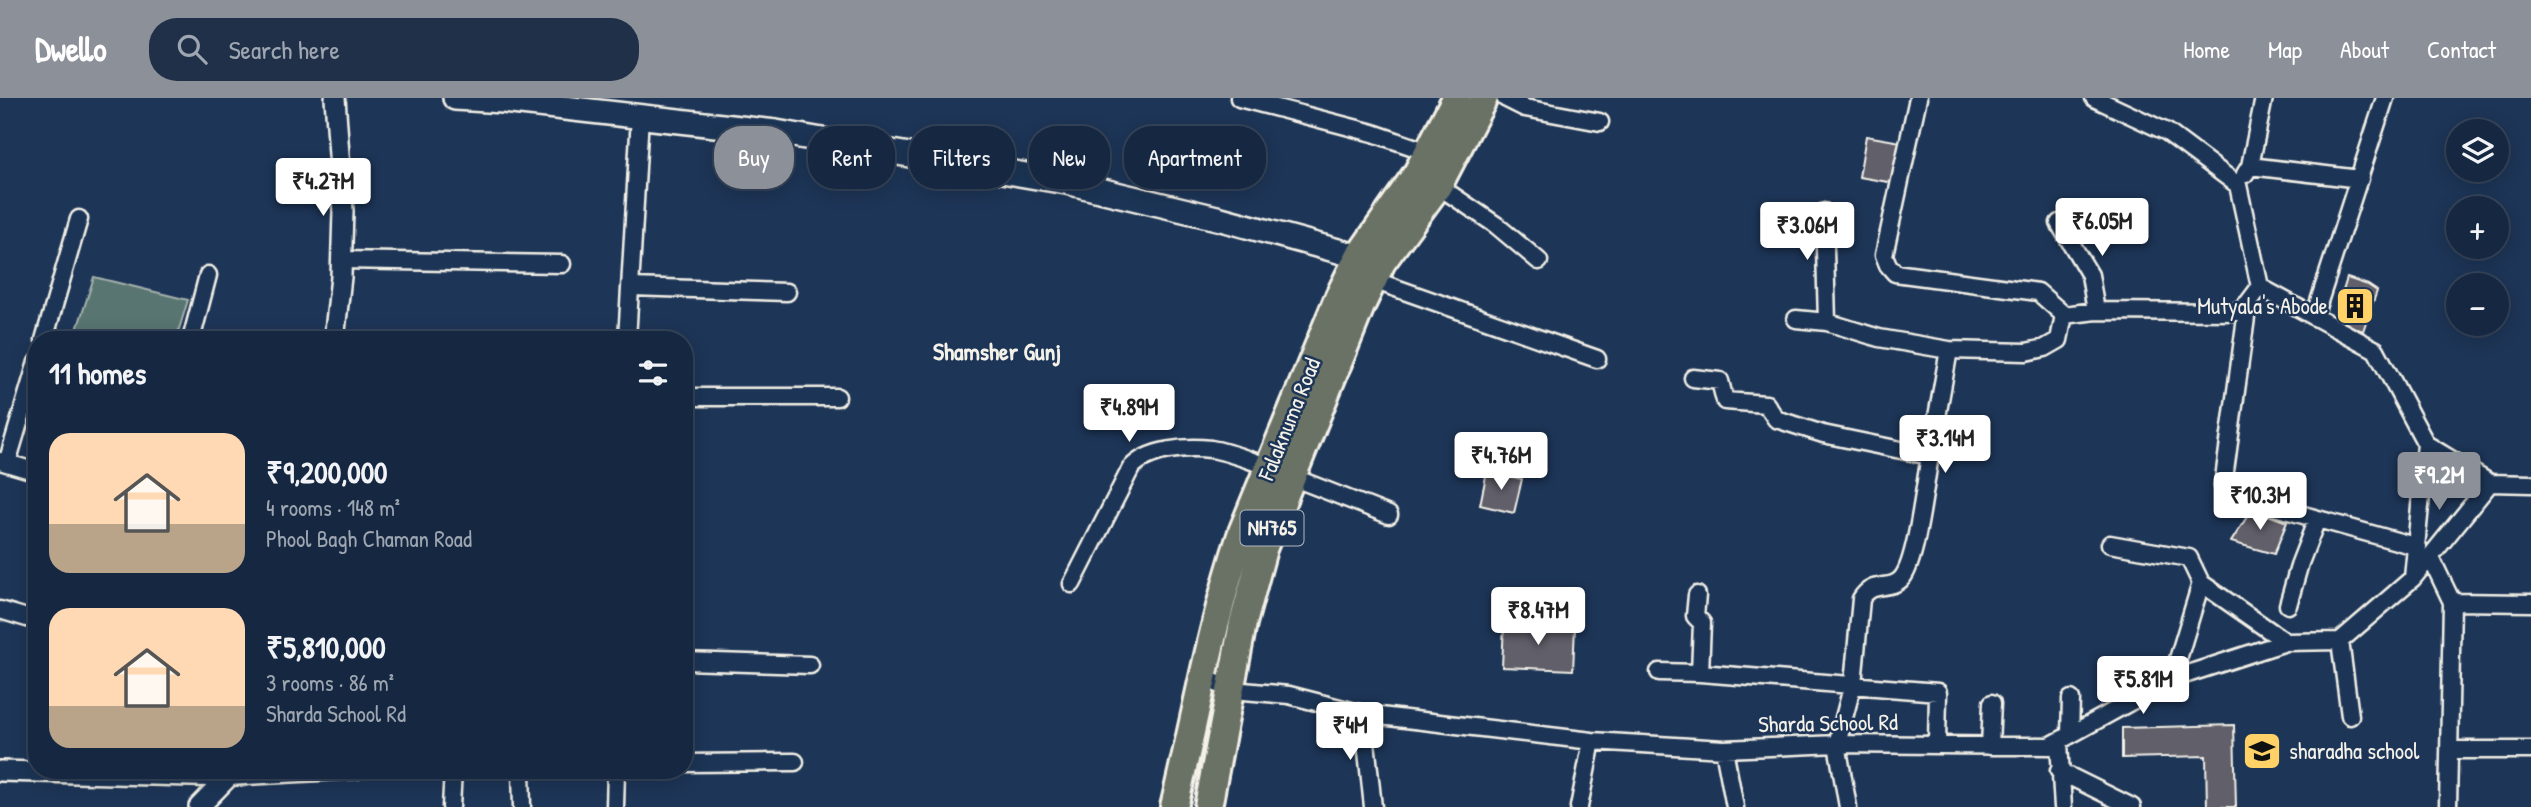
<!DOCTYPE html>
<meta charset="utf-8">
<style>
body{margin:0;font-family:"Patrick Hand",sans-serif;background:#1f3048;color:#f1f3f6;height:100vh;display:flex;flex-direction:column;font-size:26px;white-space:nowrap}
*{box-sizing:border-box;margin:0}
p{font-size:23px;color:#9ea6b1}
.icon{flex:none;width:38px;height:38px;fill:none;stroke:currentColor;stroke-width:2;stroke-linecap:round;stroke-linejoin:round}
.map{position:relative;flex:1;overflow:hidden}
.sheet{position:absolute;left:28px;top:233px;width:665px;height:448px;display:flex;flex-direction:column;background:#162841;border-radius:28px;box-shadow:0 4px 18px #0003,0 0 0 2px #35445a}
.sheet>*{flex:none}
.guide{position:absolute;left:714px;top:28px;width:665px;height:63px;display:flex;gap:14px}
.buttons{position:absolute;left:2446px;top:21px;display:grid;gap:14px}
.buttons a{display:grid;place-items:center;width:63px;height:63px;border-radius:50%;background:#162841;box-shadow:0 4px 18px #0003,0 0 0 2px #35445a;font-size:35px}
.price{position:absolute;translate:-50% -60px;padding:0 16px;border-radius:7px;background:#fff;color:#222;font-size:23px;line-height:46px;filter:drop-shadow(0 2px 4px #0008)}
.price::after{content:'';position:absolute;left:50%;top:42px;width:21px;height:16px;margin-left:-10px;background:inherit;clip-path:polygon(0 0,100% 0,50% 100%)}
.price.on{background:#8c9099;color:#fff}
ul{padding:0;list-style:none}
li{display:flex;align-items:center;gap:21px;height:175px;padding:0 21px}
li span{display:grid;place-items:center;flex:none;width:196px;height:140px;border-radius:21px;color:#555}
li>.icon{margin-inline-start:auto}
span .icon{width:84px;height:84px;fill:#fffc;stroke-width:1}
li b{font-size:30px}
h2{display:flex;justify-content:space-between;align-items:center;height:84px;padding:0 21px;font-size:30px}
.chip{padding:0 24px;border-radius:28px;background:#162841;box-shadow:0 4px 18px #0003,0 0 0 2px #35445a;font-size:24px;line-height:63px}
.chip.on{background:#8c9099;color:#fff}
header{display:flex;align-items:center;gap:42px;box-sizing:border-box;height:98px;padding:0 35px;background:#8c9099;color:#fff}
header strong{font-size:33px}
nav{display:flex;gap:38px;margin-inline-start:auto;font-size:24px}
.search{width:490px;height:63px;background:#1f3048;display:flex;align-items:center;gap:18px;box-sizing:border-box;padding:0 24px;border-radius:28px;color:#9ea6b1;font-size:26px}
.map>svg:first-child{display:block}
</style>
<header>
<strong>Dwello</strong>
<div class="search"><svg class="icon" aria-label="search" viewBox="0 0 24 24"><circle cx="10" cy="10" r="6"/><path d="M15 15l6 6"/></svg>Search here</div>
<nav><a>Home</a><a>Map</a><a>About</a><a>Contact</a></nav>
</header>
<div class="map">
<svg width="2531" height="709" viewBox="0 0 2531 709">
<rect width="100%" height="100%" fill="#1d3557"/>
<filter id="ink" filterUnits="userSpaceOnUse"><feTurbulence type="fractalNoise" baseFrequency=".0143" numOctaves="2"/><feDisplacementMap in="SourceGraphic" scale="14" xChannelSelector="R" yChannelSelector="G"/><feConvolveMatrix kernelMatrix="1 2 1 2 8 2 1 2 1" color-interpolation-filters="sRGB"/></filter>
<g filter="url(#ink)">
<path fill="#587471" stroke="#a6b2ac" stroke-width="2" d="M94,179L188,202L176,241H74Z"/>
<path fill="#605f6a" stroke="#f4f1e8" stroke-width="2" d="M1866,38L1901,44L1894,85L1859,79Z
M2347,180L2368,187L2377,193L2363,233L2334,222Z
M1487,373L1522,381L1514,415L1480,407Z
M2252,411L2287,424L2274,456L2231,444Z
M1504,526L1575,529L1573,572L1502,569Z
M2234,627L2236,709H2207L2206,658L2122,660V630Z"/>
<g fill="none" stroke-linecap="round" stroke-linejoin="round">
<g stroke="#f4f1e8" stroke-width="21">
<path id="minor" d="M1239,0L1373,35L1428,54
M1505,0L1525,10L1600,24
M1918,0L1884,157L1888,167L1895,175L2038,194L2064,217
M2094,0L2167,34L2238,87L2260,189L2376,252L2426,346L2490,385L2531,386
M2250,68L2360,81
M2245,76L2250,68L2264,0
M1431,83L1496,127L1539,163
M2059,125L2090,177L2096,213
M341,162L562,166
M1373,182L1597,261
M631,189L787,194
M2314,219L2385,0
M1796,221L1827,224L1824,114
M1827,224L1879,240L1949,252L2026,254L2045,250L2059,242L2064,217L2096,213L2237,214L2248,205L2260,189
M44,242L79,121
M191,242L208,177
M627,242L640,18
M1693,280L1720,283L1725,303L1766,306L1776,321L1823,336L1930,358C1925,384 1917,462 1902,480C1890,494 1873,481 1861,501L1853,586L1837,646L1848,709
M684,299H837
M2426,346L2413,480L2490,385
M1930,358L1949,252
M0,363L37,374
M7,365L37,264
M1292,379L1389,417
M2223,388L2248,205
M2264,406L2418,449
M2110,446L2189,460L2201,485L2172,581
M2431,460L2452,504L2448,709
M2201,485L2286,544
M1072,486L1131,370C1148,351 1187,348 1211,351C1230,354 1251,363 1270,369
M1697,497L1695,518L1702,525L1700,575L1938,594L1937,647
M2452,504L2531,505
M2288,507L2300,465L2317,421
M0,512L37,523
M2340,543L2350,618
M684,563L810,567
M1659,574L1700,575
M1205,580L1232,592L1289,597L1363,616L1592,643L1724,651L1837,646L2050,648L2172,581L2286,544L2340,543L2413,480
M1363,616L1373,709
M2070,637L2071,601
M2059,645L2063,709
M1990,648L1992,605
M1724,651L1735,709
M2450,652H2531
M684,665L795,664
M521,672L522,709
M2059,673L2132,709
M228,679L357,672
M451,709L453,672
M615,709L616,672
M1579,709L1592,643"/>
</g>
<g stroke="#f4f1e8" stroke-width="24">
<path id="tertiary" d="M334,242L341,179L343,113L335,0
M0,673L228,679
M199,709L234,673"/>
</g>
<g stroke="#f4f1e8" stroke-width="28">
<path id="secondary" d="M455,0L503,3L776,34L1066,84L1221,121L1375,163"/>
</g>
<g stroke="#f4f1e8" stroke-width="32">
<path id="trunk" d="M1174,709C1196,617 1212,523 1242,434L1339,198L1359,158L1417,75L1456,0
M1208,709L1243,525L1263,451L1361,208L1382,164L1438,88L1484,0"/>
</g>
<use href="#minor" stroke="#1d3557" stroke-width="16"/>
<use href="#tertiary" stroke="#1d3557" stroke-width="19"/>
<use href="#secondary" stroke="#1d3557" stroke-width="23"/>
<use href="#trunk" stroke="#6a7266" stroke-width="26"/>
</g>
</g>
<defs>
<g id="building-square" transform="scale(2.0125)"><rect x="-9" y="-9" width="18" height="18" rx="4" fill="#ffd166" stroke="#1d3557"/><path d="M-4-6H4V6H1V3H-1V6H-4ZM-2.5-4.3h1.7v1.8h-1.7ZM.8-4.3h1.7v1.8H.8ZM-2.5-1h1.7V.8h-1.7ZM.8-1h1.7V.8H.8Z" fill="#111"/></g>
<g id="school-square" transform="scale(2.0125)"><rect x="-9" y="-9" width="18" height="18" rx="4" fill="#ffd166" stroke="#1d3557"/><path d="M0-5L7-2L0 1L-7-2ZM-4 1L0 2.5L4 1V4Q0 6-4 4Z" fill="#111"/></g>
</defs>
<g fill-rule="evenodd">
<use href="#building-square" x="2355" y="208"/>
<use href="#school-square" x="2262" y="653"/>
</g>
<g text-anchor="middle" stroke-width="5" stroke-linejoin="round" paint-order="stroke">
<rect fill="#1d3557" stroke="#b4b9bc" stroke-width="2" x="1240.5" y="412.5" width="63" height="35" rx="5"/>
<g font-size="21" font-weight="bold" fill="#f4f1e8">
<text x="1272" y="437">NH765</text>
</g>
<g font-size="23" fill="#f4f1e8" stroke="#1d3557" text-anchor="end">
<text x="2328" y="216">Mutyala's Abode</text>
<text x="2289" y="661" text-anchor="start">sharadha school</text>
</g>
<g font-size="23" fill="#f4f1e8" stroke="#1d3557">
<text transform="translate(1289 321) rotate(-68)" y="8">Falaknuma Road</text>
<text transform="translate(1828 625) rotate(-1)" y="8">Sharda School Rd</text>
</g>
<g font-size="24" font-weight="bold" fill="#f4f1e8" stroke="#1d3557">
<text x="997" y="262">Shamsher Gunj</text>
</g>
</g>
</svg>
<div class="buttons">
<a><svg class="icon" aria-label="layers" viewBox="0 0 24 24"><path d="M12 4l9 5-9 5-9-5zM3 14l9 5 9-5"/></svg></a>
<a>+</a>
<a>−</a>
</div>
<b class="price" style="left:323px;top:120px">₹4.27M</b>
<b class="price" style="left:2102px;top:160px">₹6.05M</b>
<b class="price" style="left:1807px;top:164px">₹3.06M</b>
<b class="price" style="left:1129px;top:346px">₹4.89M</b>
<b class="price" style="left:1945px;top:377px">₹3.14M</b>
<b class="price" style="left:1501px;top:394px">₹4.76M</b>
<b class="price on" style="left:2439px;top:414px">₹9.2M</b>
<b class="price" style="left:2260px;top:434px">₹10.3M</b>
<b class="price" style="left:1538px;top:549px">₹8.47M</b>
<b class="price" style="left:2143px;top:618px">₹5.81M</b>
<b class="price" style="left:1350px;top:664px">₹4M</b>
<div class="guide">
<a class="chip on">Buy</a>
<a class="chip">Rent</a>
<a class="chip">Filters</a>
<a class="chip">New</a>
<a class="chip">Apartment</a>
</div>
<section class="sheet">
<h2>11 homes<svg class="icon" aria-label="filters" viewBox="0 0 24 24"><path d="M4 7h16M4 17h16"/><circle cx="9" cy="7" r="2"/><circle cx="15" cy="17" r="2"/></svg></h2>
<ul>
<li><span style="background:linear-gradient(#ffd9b3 65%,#b9a48a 0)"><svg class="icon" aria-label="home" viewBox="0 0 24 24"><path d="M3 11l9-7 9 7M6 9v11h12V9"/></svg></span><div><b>₹9,200,000</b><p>4 rooms · 148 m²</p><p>Phool Bagh Chaman Road</p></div></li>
<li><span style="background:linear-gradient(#ffd9b3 70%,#b9a48a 0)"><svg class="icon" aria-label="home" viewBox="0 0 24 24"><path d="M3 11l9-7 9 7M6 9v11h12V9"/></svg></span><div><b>₹5,810,000</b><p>3 rooms · 86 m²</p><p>Sharda School Rd</p></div></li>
</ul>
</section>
</div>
